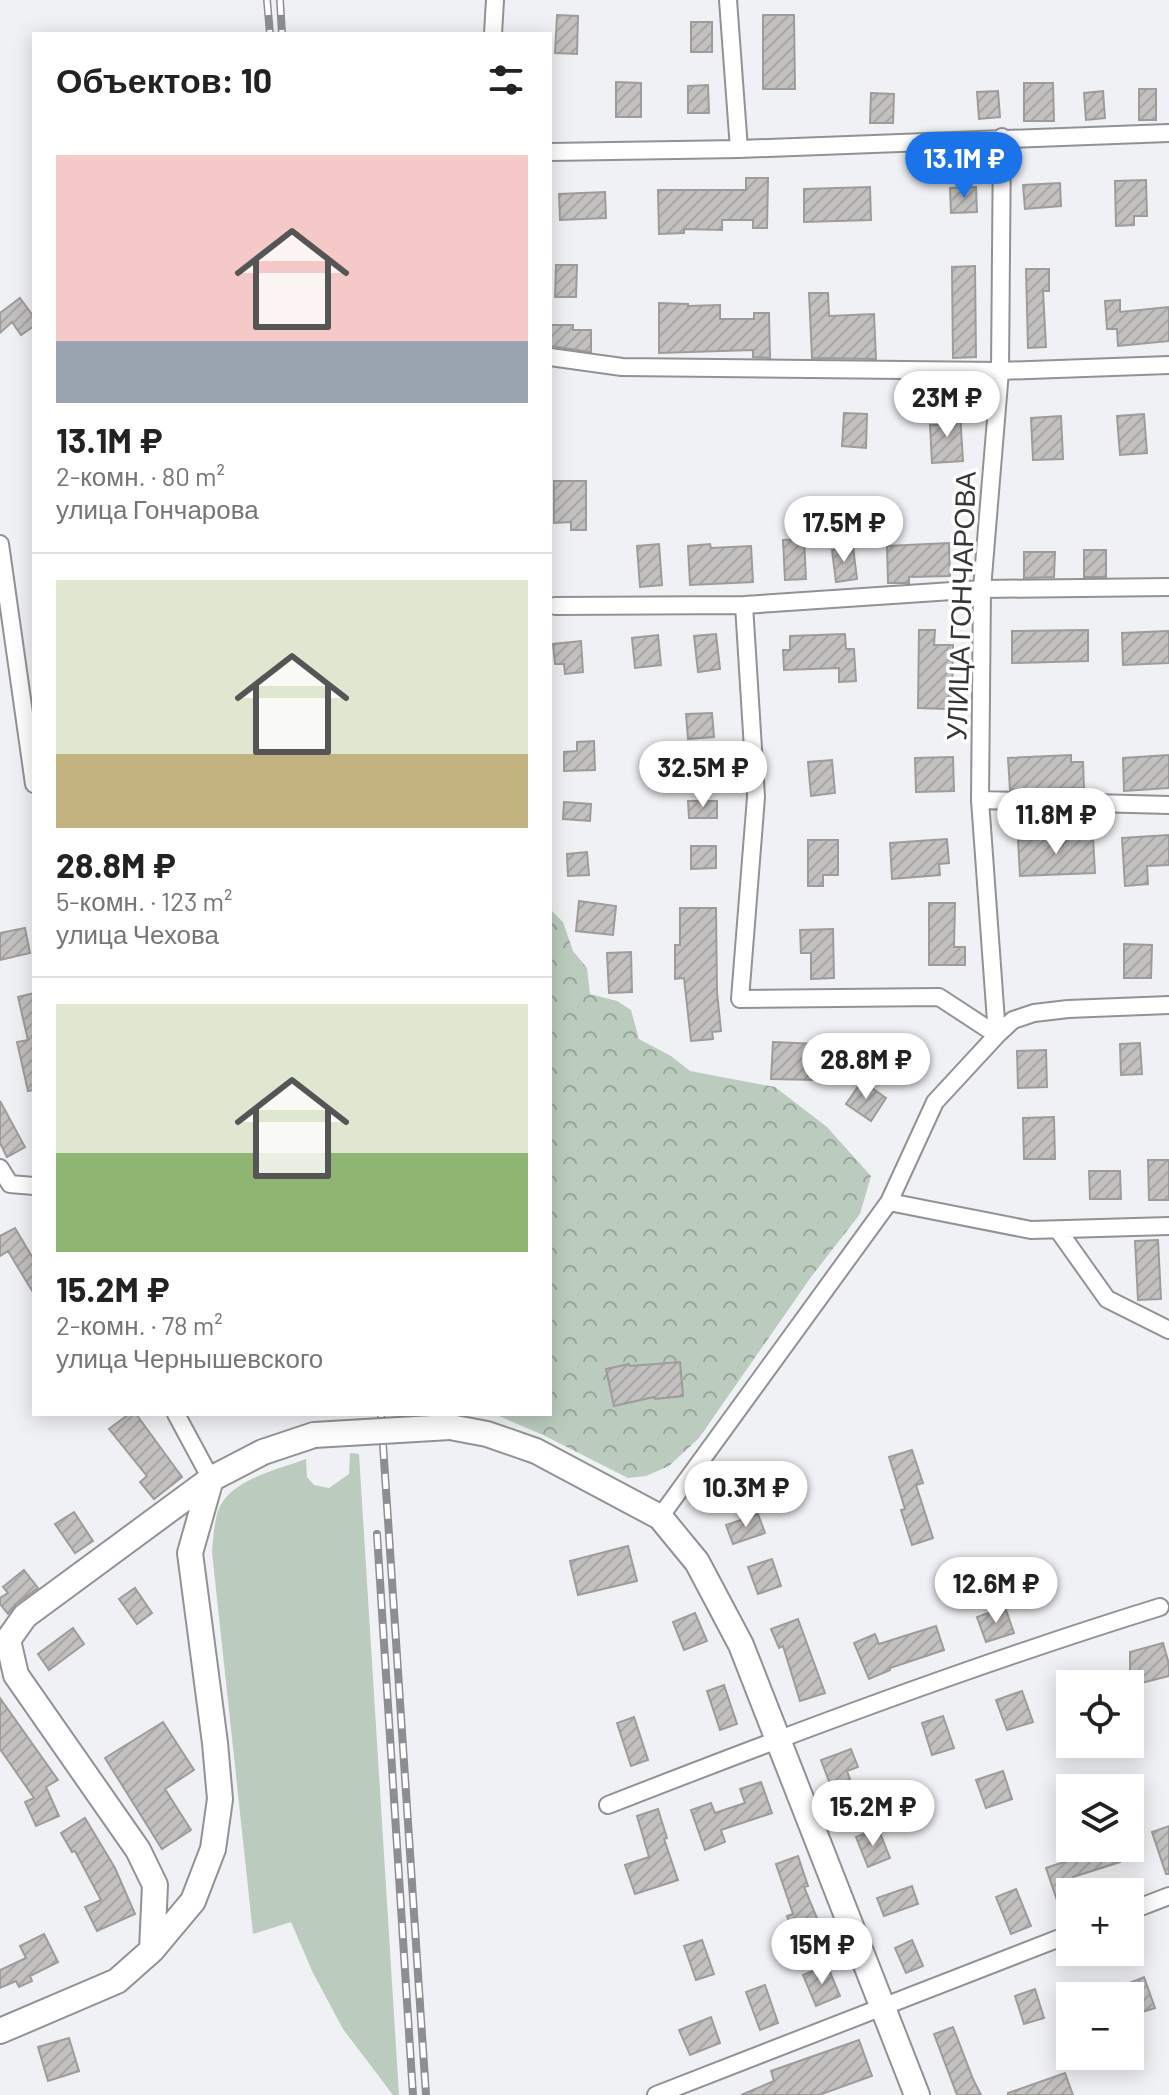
<!DOCTYPE html>
<html lang="ru">
<meta charset="utf-8">
<style>
body{margin:0;font-family:Barlow,sans-serif;background:#f2f2f2;color:#222;height:100vh;display:flex;flex-direction:column;font-size:30px;white-space:nowrap}
*{box-sizing:border-box;margin:0}
p{font-size:26px;color:#767676}
.icon{flex:none;width:44px;height:44px;fill:none;stroke:currentColor;stroke-width:2;stroke-linecap:round;stroke-linejoin:round}
.map{position:relative;flex:1;overflow:hidden}
.panel{position:absolute;left:32px;top:32px;width:520px;height:1384px;display:flex;flex-direction:column;background:#fff;border-radius:0px;box-shadow:0 4px 20px #0003}
.panel>*{flex:none}
.fabs{position:absolute;left:1056px;top:1670px;display:grid;gap:16px}
.fabs a{display:grid;place-items:center;width:88px;height:88px;border-radius:0px;background:#fff;box-shadow:0 4px 20px #0003;font-size:40px}
.price{position:absolute;translate:-50% -68px;padding:0 18px;border-radius:28px;background:#fff;color:#222;font-size:26px;line-height:52px;filter:drop-shadow(0 2px 4px #0008)}
.price::after{content:'';position:absolute;left:50%;top:48px;width:24px;height:18px;margin-left:-12px;background:inherit;clip-path:polygon(0 0,100% 0,50% 100%)}
.price.on{background:#1a73e8;color:#fff}
ul{padding:0;list-style:none}
li{display:grid;align-content:center;gap:16px;height:424px;padding:0 24px}
li+li{border-top:2px solid #e0e0e0}
li span{display:grid;place-items:center;height:248px;border-radius:0px;color:#555}
li>.icon{margin-inline-start:auto}
span .icon{width:144px;height:144px;fill:#fffc;stroke-width:1}
li b{font-size:34px}
h2{display:flex;justify-content:space-between;align-items:center;height:96px;padding:0 24px;font-size:34px}
.map>svg:first-child{display:block}
</style>
<div class="map">
<svg width="1169" height="2095" viewBox="0 0 1169 2095">
<defs>
<pattern id="forest-crowns" width="20" height="18" patternUnits="userSpaceOnUse" patternTransform="scale(2)"><rect width="20" height="18" fill="#bbccbe"/><path d="M2 6a3 3 0 1 1 6 0M12 15a3 3 0 1 1 6 0" fill="none" stroke="#99a69b"/></pattern>
<pattern id="building-hatch" width="6" height="6" patternUnits="userSpaceOnUse" patternTransform="scale(2)"><rect width="6" height="6" fill="#c3c1bf"/><path d="M-1 1l2-2M0 6l6-6M5 7l2-2" fill="none" stroke="#a8a6a5"/></pattern>
</defs>
<rect width="100%" height="100%" fill="#f0f1f4"/>
<path fill="#bbccbe" d="M350,1453L359,1454L399,2095H393L343,2029L313,1973L291,1922L253,1934L212,1552C213,1540 214,1526 217,1514C226,1480 277,1470 306,1459L307,1477L314,1485L329,1488L349,1474Z"/>
<path fill="url(#forest-crowns)" d="M550,909L563,922L573,951L587,968L590,994L617,1001L631,1010L639,1039L671,1056L690,1071L775,1087L827,1127L871,1176L860,1214L811,1277L699,1438L669,1466L646,1476L628,1478L543,1435L494,1414H550Z"/>
<path fill="url(#building-hatch)" stroke="#9e9c9a" stroke-width="2" d="M557,15L578,16L577,54L555,53Z
M763,15H794L795,89H763Z
M691,22H712V52H691Z
M616,82L641,83V117H616Z
M1024,83H1053L1054,121H1024Z
M708,85L709,113H688V86Z
M1139,89H1156V120H1139Z
M998,91L1000,117L979,119L977,92Z
M1103,91L1105,118L1086,120L1084,93Z
M871,93L894,94L893,123H870Z
M746,178H768L767,228H753V220H722V230L684,229V233L659,234L658,190H746Z
M1146,180L1147,216H1134V225L1116,226L1115,181Z
M1060,183L1061,206L1025,209L1023,185Z
M870,187L871,220L804,222V189Z
M976,187L977,212L951,213L950,188Z
M605,192L606,218L560,220L559,194Z
M556,265H577L576,297H555Z
M975,266L976,357L953,358L952,267Z
M1026,269H1049V291H1043L1046,347L1028,348Z
M809,293H828L829,316L874,314L876,359L812,358Z
M20,298L34,317V326L21,335L12,322L0,333V313Z
M1120,300V312L1169,307V341L1118,346L1117,329H1107L1105,301Z
M659,303L688,304V306L720,305V319H754V313H769L770,358L753,357V350L659,353Z
M550,325H573V330H591V352L550,346Z
M844,413L867,414L866,448L842,446Z
M960,413L963,461L932,463L930,425H940L939,414Z
M1144,414L1147,453L1120,455L1117,416Z
M1061,416L1063,459L1033,460L1031,418Z
M554,481H586V530H571V522L554,523Z
M804,539L806,579L785,580L783,540Z
M949,543L950,576L909,577V583H888L887,546Z
M659,544L662,585L640,587L637,546Z
M710,544L711,548L751,546L753,582L690,585L688,546Z
M853,547L857,579L836,582L832,550Z
M1084,550H1106V577H1084Z
M1024,552H1055L1054,577L1024,578Z
M919,630H935L934,645H953L952,703H946V709L918,708Z
M1088,630V661L1012,663V631Z
M1169,631V663L1123,665L1122,633Z
M716,634L720,669L698,672L694,636Z
M845,634L846,649H854L856,681L839,682V668L784,670L783,650H790V636Z
M658,635L661,665L635,668L632,638Z
M581,641L583,672L565,674L564,664H555L553,644Z
M712,713L714,737L688,739L686,714Z
M594,741L595,770L564,771V752L577,751V742Z
M1071,755V762H1083L1084,788L1010,790L1008,758Z
M1169,755V788L1124,791L1123,758Z
M953,757L954,791L916,792L915,758Z
M832,760L835,793L811,796L808,762Z
M688,801H717V818H689Z
M564,802L591,804L590,821L563,819Z
M1169,835V865L1147,866L1148,884L1125,886L1122,838Z
M1093,837L1095,873L1020,876L1018,840Z
M947,839L949,863L939,864L940,875L892,879L890,843Z
M808,840H838V875H823V886H808Z
M691,846H716V868L691,869Z
M587,852L589,875L568,876L567,854Z
M579,901L616,906L613,935L576,931Z
M929,903H955L954,947H965V965H929Z
M680,908H716L717,992L721,1031L712,1032L713,1039L691,1041L684,978L675,979V945H680Z
M25,928L30,953L0,960V933Z
M833,929L834,978L811,979V953H801L800,930Z
M1124,944L1152,945L1151,978H1124Z
M631,952L632,992L609,993L607,953Z
M34,993V1090L28,1091L17,1042L28,1040L18,997Z
M773,1042L817,1044L816,1080L771,1079Z
M1140,1043L1142,1074L1121,1075L1120,1044Z
M1046,1050L1047,1087L1018,1088L1017,1051Z
M862,1081L886,1098L871,1121L846,1104Z
M0,1101L25,1147L7,1157L0,1143Z
M1054,1117L1055,1159H1024L1023,1118Z
M1148,1160H1169V1200H1149Z
M1089,1171H1120L1121,1199H1090Z
M15,1228L34,1260V1294L8,1251L0,1256V1236Z
M1158,1240L1161,1299L1138,1300L1135,1241Z
M680,1362L683,1396L655,1399L654,1397L614,1406L606,1369L629,1364L630,1366Z
M129,1414H136L182,1477L154,1499L140,1482L147,1476L109,1429Z
M912,1450L923,1483L916,1485L933,1538L912,1545L901,1510L905,1509L889,1457Z
M74,1512L93,1541L75,1553L55,1524Z
M758,1514L765,1533L733,1544L726,1525Z
M628,1546L637,1581L578,1595L570,1561Z
M772,1559L781,1586L758,1594L748,1567Z
M24,1570L38,1588L16,1604L8,1614L0,1604V1598L8,1593L3,1587Z
M135,1588L152,1613L137,1624L119,1599Z
M1005,1607L1014,1633L986,1642L977,1617Z
M695,1613L707,1641L684,1650L673,1622Z
M798,1619L825,1693L800,1701L783,1646L779,1648L771,1629Z
M936,1626L944,1650L890,1668V1670L869,1679L854,1643L875,1634L879,1644Z
M73,1628L84,1644L49,1670L38,1654Z
M1163,1643L1169,1664V1676L1130,1686V1652Z
M724,1685L737,1724L720,1730L707,1691Z
M1022,1691L1033,1722L1007,1730L996,1700Z
M0,1698L58,1780L46,1787L59,1816L36,1826L25,1802L34,1798L0,1749Z
M943,1716L954,1748L932,1755L922,1723Z
M634,1717L648,1760L631,1766L617,1723Z
M163,1722L194,1770L165,1789L191,1830L162,1849L105,1758Z
M851,1749L858,1767L847,1771L852,1785L833,1792L821,1760Z
M1003,1771L1012,1799L986,1808L976,1780Z
M761,1782L772,1813L721,1830L725,1842L705,1850L691,1810L711,1803L715,1813L745,1803L740,1789Z
M658,1809L667,1838L664,1839L678,1880L635,1894L625,1865L649,1857L637,1816Z
M85,1818L115,1868L135,1914L97,1931L85,1907L101,1900L75,1851L72,1852L61,1833Z
M1169,1826V1874H1166L1152,1832Z
M878,1828L890,1858L868,1867L856,1837Z
M1086,1848H1115L1120,1862L1073,1877L1079,1892H1070V1923L1065,1924L1046,1868L1088,1854Z
M798,1856L808,1886L804,1887L824,1935L798,1945L787,1916L793,1914L776,1864Z
M912,1886L918,1904L884,1916L877,1898Z
M1016,1889L1031,1926L1011,1934L996,1897Z
M44,1934L58,1962L30,1976L32,1981L19,1987L16,1981L0,1988V1970L26,1958L20,1946Z
M702,1940L714,1974L696,1980L684,1946Z
M912,1940L923,1966L906,1973L895,1948Z
M827,1965L840,1996L816,2006L803,1975Z
M1144,1977L1155,2008L1130,2016V1996H1098Z
M765,1985L778,2023L760,2030L746,1992Z
M1035,1989L1044,2018L1024,2024L1015,1996Z
M711,2017L720,2043L690,2055L679,2030Z
M953,2027L973,2079L981,2095H957L934,2034Z
M69,2038L79,2071L48,2081L38,2047Z
M859,2040L872,2076L819,2095H741L774,2081L771,2071Z
M1065,2073L1073,2095H1008V2093Z"/>
<g fill="none" stroke-linecap="round" stroke-linejoin="round">
<g stroke="#919295" stroke-width="20">
<path id="street" d="M728,0L739,149
M493,34L495,0
M550,152L739,149L1169,133
M550,357L622,367L1000,371L1169,365
M0,544L34,784
M744,605L756,797L740,999L939,997L997,1035
M555,606L744,605L982,589L1169,587
M980,800L1169,805
M997,1035L980,800L982,589L1000,371L1002,137
M0,1168L10,1184L34,1186
M889,1202L1031,1230L1169,1226
M1058,1230L1107,1299L1169,1330
M176,1414L211,1479
M660,1517L889,1202L935,1102L997,1035L1013,1020L1034,1013L1068,1009L1169,1005
M608,1805C790,1734 973,1665 1160,1607
M1130,1911L1169,1896
M656,2095L1070,1934"/>
</g>
<g stroke="#919295" stroke-width="28">
<path id="secondary" d="M450,1427L487,1434L536,1451L660,1517L697,1562L741,1645L917,2095
M152,1950L155,1885L138,1850L16,1675L8,1640L25,1616L211,1479L263,1452L314,1435
M0,2031L117,1981L152,1950L193,1901L213,1849L220,1799L215,1743L190,1553L211,1479"/>
</g>
<use href="#street" stroke="#fff" stroke-width="16"/>
<use href="#secondary" stroke="#fff" stroke-width="24"/>
<g stroke="#8d8e90" stroke-width="8">
<path id="rail" d="M267,0L270,34
M280,0L282,34
M381,1414L426,2095
M377,1534L413,2095"/>
</g>
<use href="#rail" stroke="#fff" stroke-width="5" stroke-dasharray="15" stroke-linecap="butt"/>
<g stroke="#919295" stroke-width="28" stroke-linecap="butt">
<path id="secondary-bridge" d="M314,1435L450,1427"/>
</g>
<use href="#secondary-bridge" stroke="#fff" stroke-width="24"/>
</g>
<g text-anchor="middle" stroke-width="7" stroke-linejoin="round" paint-order="stroke">
<g font-size="28" fill="#363637" stroke="#fff">
<text transform="translate(961 606) rotate(-88)" y="10">УЛИЦА ГОНЧАРОВА</text>
</g>
</g>
</svg>
<div class="fabs">
<a><svg class="icon" aria-label="locate" viewBox="0 0 24 24"><circle cx="12" cy="12" r="6"/><path d="M12 2v4M12 18v4M2 12h4M18 12h4"/></svg></a>
<a><svg class="icon" aria-label="layers" viewBox="0 0 24 24"><path d="M12 4l9 5-9 5-9-5zM3 14l9 5 9-5"/></svg></a>
<a>+</a>
<a>−</a>
</div>
<b class="price on" style="left:964px;top:200px">13.1M ₽</b>
<b class="price" style="left:947px;top:439px">23M ₽</b>
<b class="price" style="left:844px;top:564px">17.5M ₽</b>
<b class="price" style="left:703px;top:809px">32.5M ₽</b>
<b class="price" style="left:1056px;top:856px">11.8M ₽</b>
<b class="price" style="left:866px;top:1101px">28.8M ₽</b>
<b class="price" style="left:746px;top:1529px">10.3M ₽</b>
<b class="price" style="left:996px;top:1625px">12.6M ₽</b>
<b class="price" style="left:873px;top:1848px">15.2M ₽</b>
<b class="price" style="left:822px;top:1986px">15M ₽</b>
<section class="panel">
<h2>Объектов: 10<svg class="icon" aria-label="filters" viewBox="0 0 24 24"><path d="M4 7h16M4 17h16"/><circle cx="9" cy="7" r="2"/><circle cx="15" cy="17" r="2"/></svg></h2>
<ul>
<li><span style="background:linear-gradient(#f6c9c9 75%,#9aa5b1 0)"><svg class="icon" aria-label="home" viewBox="0 0 24 24"><path d="M3 11l9-7 9 7M6 9v11h12V9"/></svg></span><div><b>13.1M ₽</b><p>2-комн. · 80 m²</p><p>улица Гончарова</p></div></li>
<li><span style="background:linear-gradient(#dfe7d0 70%,#c2b280 0)"><svg class="icon" aria-label="home" viewBox="0 0 24 24"><path d="M3 11l9-7 9 7M6 9v11h12V9"/></svg></span><div><b>28.8M ₽</b><p>5-комн. · 123 m²</p><p>улица Чехова</p></div></li>
<li><span style="background:linear-gradient(#dfe7d0 60%,#8fb573 0)"><svg class="icon" aria-label="home" viewBox="0 0 24 24"><path d="M3 11l9-7 9 7M6 9v11h12V9"/></svg></span><div><b>15.2M ₽</b><p>2-комн. · 78 m²</p><p>улица Чернышевского</p></div></li>
</ul>
</section>
</div>
